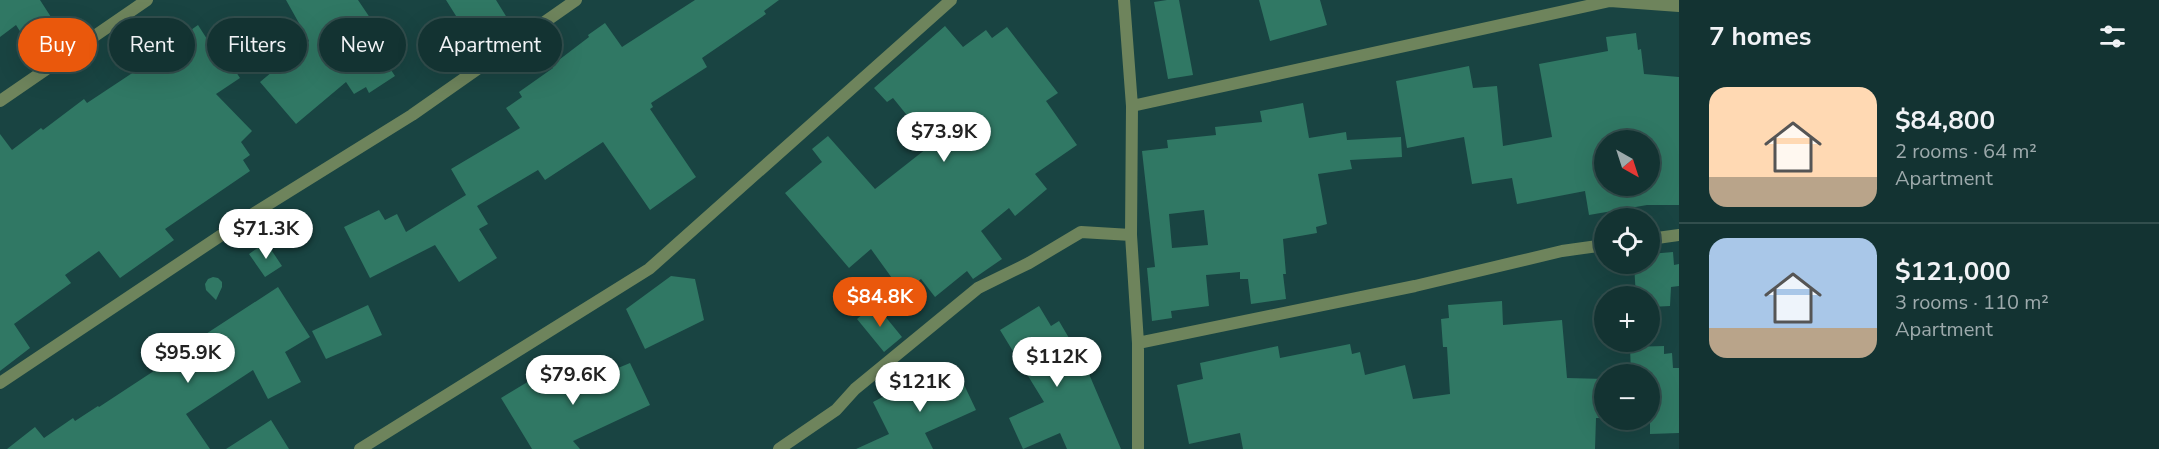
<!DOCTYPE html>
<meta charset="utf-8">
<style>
body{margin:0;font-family:"Nunito Sans",sans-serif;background:#1c3b3a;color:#f1f3f6;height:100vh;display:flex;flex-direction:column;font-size:22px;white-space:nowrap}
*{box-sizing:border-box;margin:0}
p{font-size:20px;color:#9daaac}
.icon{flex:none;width:33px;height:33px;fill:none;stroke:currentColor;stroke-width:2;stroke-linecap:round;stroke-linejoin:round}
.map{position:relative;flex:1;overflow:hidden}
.sheet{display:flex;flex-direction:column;background:#133332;width:480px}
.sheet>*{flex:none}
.top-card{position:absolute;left:18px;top:18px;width:570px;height:54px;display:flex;gap:12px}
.needle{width:39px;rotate:141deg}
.tools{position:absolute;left:1594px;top:130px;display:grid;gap:12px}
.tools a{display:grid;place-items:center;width:66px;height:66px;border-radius:50%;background:#133332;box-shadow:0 6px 24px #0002,0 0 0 2px #324e4d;font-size:30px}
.price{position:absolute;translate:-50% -51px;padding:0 14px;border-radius:21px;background:#fff;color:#222;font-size:20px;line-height:39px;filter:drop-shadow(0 2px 3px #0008)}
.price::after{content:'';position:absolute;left:50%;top:36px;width:18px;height:14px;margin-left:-9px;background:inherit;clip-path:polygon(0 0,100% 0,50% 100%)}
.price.current{background:#ea580c;color:#fff}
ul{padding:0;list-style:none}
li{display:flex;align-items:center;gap:18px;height:150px;padding:0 30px}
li+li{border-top:2px solid #324e4d}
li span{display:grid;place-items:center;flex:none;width:168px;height:120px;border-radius:18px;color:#555}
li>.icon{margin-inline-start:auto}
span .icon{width:72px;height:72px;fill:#fffc;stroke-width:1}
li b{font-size:26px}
h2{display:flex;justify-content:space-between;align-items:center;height:72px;padding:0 30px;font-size:26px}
.chip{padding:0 21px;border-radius:27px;background:#133332;box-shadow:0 6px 24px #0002,0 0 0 2px #324e4d;font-size:21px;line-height:54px}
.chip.current{background:#ea580c;color:#fff}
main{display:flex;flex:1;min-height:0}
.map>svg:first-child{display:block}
</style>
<main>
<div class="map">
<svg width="1679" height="449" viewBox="0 0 1679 449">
<rect width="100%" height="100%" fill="#194442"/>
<path fill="#307864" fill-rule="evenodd" d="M0,0H40L60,31L32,50L16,25L0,37Z
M286,0H358L395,55L385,61L395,76L369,93L366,87L354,94L346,82L296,124L260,82L309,41Z
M446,0H496L509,21L473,43Z
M695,0H779L764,11L766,14L702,58L707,67L651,103L653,107L650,109L696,177L650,210L603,142L545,180L538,170L477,206L488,224L479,229L497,258L459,282L435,245L370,278L344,227L379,210L385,220L397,214L406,232L466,195L451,169L520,128L506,108L522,97L519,92L553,68L551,66L589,37L588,35L605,23L622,47Z
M1167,0H1179L1193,75L1168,79L1154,2Z
M1259,0H1320L1327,25L1270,41Z
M158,22L175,41L198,25L207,39L212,36L240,78L216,94L252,131L241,142L250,155L243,160L250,171L165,229L174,240L120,278L99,251L65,275L71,283L14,324L30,348L0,371V134L12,150L41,128L43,130L84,99L87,103L155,58L153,56L159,52L144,34Z
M945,26L963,47L986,30L992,38L1007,27L1058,93L1046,101L1077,145L1035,174L1047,189L1015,216L1009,208L981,231L1002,259L973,279L967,271L935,297L921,279L902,292L871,249L849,268L785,193L822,162L812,149L828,136L875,189L931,145L893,98L887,102L874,88Z
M1636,33L1638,50L1641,49L1644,74L1679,77V205H1647L1589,215L1585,191L1517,204L1512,178L1472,184L1464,137L1407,148L1396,81L1469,66L1473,88L1497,86L1503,146L1552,137L1539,64L1608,51L1606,37ZM1605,141H1650V186H1605Z
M1303,103L1309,138L1346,132L1347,140L1401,137L1402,157L1350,160L1352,169L1318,174L1327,224L1316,227L1317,233L1283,239L1286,274H1283L1286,299L1251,304L1248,279H1240V272L1206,275L1209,306L1171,311L1172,318L1152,321L1147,268L1155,267L1142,151L1168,148L1167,140L1216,135L1215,127L1262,122L1260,111ZM1204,210L1208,245L1172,248L1169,214Z
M266,242L282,266L265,277L249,254Z
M1673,252L1674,265L1679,264V286L1671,287L1670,306L1650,307V297H1636L1634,264H1650V254Z
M671,276L695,279L704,320L645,349L626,309Z
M213,277L218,278L222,282V287L216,300L206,290L205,284L208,279Z
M278,287L310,337L285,352L301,382L268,399L253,370L186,414L210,449H7L35,427L44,438L73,418L75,421L98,406L99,407L166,363L159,351L185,333L192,343Z
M1502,301L1503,325L1562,320L1567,378L1605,379V418H1596L1595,449H1243L1240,433L1189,444L1177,385L1203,379L1200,363L1278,346L1280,358L1350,344L1352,354L1360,352L1365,375L1405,365L1413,399L1450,394L1447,347H1443L1441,319L1449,318L1448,305Z
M875,304L902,337L884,352L857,319Z
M368,305L382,335L326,359L312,331Z
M1039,306L1051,326L1059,321L1086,367L1121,449H1067L1060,433L1023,449L1009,418L1044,402L1000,330Z
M1664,346V354L1672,353L1673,368H1679V433L1650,434V375H1631L1630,347Z
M630,363L650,405L573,441L580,449H532L501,398L554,366L568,389Z
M958,372L976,410L925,433L933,449H856L889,434L873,402L902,387L907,395Z
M271,420L289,449H226Z"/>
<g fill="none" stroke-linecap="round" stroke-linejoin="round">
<path stroke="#6e845c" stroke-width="12" d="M1124,0L1132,106L1131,235L1138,343V449
M0,101L147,0
M1132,106L1610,1L1679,6
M1650,239L1679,235
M1138,343L1415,286L1562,251L1605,245
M0,383L256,212L412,115L576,0
M360,449L649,269L951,0
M779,449L836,410L855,389L978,288L1029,263L1081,232L1131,235"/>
</g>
</svg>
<div class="tools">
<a><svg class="needle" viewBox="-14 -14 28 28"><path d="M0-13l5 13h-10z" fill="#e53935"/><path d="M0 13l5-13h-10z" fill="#9daaac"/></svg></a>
<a><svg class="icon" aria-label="locate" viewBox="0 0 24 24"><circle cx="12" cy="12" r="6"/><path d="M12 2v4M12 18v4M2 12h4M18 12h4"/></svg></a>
<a>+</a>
<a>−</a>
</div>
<b class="price" style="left:944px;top:163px">$73.9K</b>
<b class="price" style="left:266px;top:260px">$71.3K</b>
<b class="price current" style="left:880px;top:328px">$84.8K</b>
<b class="price" style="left:188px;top:384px">$95.9K</b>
<b class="price" style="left:1057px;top:388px">$112K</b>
<b class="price" style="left:573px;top:406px">$79.6K</b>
<b class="price" style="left:920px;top:413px">$121K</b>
<div class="top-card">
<a class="chip current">Buy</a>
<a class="chip">Rent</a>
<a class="chip">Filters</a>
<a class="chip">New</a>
<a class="chip">Apartment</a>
</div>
</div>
<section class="sheet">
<h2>7 homes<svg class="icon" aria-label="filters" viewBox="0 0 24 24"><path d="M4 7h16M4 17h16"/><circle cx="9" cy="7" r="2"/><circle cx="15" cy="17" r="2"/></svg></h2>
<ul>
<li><span style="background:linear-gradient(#ffd9b3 75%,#b9a48a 0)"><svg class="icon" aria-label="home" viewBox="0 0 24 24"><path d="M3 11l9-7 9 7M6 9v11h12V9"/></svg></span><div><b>$84,800</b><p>2 rooms · 64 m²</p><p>Apartment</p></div></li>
<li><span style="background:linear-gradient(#a9c7e8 75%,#b9a48a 0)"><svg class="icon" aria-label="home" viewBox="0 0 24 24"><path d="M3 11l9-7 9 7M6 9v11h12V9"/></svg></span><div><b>$121,000</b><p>3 rooms · 110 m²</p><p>Apartment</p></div></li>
</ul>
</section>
</main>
